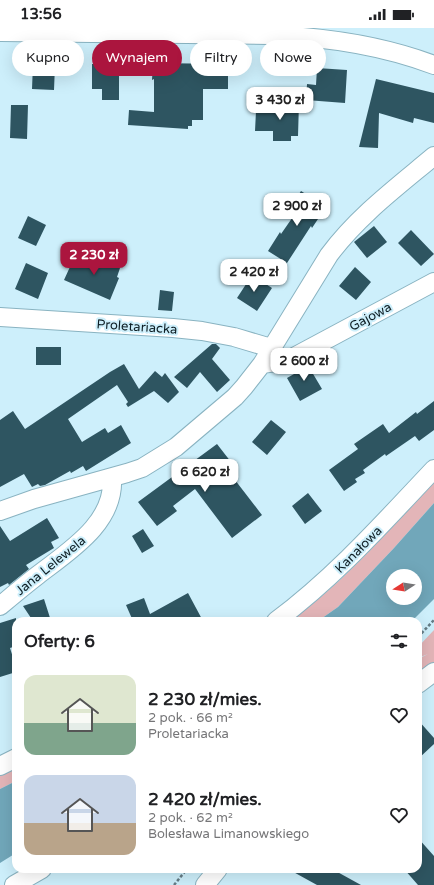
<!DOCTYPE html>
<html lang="pl">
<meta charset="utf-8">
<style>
body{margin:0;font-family:"Varela Round",sans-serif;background:#f2f2f2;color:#202124;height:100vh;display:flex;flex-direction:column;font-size:15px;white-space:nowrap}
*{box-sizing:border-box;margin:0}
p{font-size:13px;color:#757577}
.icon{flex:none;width:22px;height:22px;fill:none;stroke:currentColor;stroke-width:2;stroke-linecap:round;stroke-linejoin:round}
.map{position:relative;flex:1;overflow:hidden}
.sheet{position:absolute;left:12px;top:589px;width:410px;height:256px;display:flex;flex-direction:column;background:#fff;border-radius:12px;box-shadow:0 4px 16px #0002}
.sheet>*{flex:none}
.hud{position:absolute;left:12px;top:12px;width:410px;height:36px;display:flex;gap:8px}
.needle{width:26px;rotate:258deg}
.controls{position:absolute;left:386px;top:541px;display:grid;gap:8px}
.controls a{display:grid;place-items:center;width:36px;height:36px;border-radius:50%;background:#fff;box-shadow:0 4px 16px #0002;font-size:20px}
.price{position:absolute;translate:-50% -34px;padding:0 9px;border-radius:8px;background:#fff;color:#222;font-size:13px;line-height:26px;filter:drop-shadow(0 1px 2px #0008)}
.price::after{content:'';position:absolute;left:50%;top:24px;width:12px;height:9px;margin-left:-6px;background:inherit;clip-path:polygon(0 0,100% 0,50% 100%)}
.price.on{background:#ab153e;color:#fff}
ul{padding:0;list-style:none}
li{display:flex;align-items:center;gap:12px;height:100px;padding:0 12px}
li span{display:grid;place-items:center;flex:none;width:112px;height:80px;border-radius:12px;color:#555}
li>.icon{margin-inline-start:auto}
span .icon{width:48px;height:48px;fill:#fffc;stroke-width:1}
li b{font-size:17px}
h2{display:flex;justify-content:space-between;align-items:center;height:48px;padding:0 12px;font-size:17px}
.pill{padding:0 14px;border-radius:18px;background:#fff;box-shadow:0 4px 16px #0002;font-size:14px;line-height:36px}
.pill.on{background:#ab153e;color:#fff}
.status{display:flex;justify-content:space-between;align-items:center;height:28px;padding:0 20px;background:#fff;direction:ltr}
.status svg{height:11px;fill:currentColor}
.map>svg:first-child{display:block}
</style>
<div class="status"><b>13:56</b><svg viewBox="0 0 49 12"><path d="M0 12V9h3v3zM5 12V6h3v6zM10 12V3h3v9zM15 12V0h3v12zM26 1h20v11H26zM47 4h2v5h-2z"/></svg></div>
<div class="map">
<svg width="434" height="857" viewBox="0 0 434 857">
<rect width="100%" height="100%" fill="#cdeffb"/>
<path fill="#e3b5b8" d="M434,453V475L394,520L338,579L318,593H290C345,554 389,502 434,453Z
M434,602V635L418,647V631L428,626L418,630V619Z
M16,739V753L0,761V747Z"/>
<path fill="#71a7ba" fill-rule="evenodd" d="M434,475V571L412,593H318L338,579L394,520ZM393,548H415V570H393Z
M16,753V825L0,835V761Z"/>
<path fill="#2e5561" d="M153,35L228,36V61H203V92H192V98H188V101L128,97L129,82L154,84V51L152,52Z
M33,36L55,37L54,62L32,61Z
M92,36H119V72H102V61H92Z
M317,40L347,42L345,75L306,72L307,56L316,57Z
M376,51L434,65V95L414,90L413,95L379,85L378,120L359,119Z
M271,74H299L298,108H291V113H273V103H255L256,83H270Z
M11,77H28L27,111L10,110Z
M301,163L326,179L312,200L311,198L287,235L268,223L280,204L281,206L297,183L291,179Z
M28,188L46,197L36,218L18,210Z
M374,198L387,214L367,230L354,214Z
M411,202L434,226L421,238L398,215Z
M82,228L97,234L98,231L120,240L117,249L119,250L110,272L64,252L74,230L79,233Z
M26,235L48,245L38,271L15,261Z
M355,239L371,254L356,272L339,258Z
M252,247L272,260L257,283L237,270Z
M160,262L174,264L172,283L158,282Z
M212,316H216L220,320L212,331L230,352L217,364L200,344L187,360L174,349Z
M36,319H61V337H36Z
M306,334L322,361L300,373L287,350L294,346L291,341Z
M124,336L139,361L155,343L162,349L165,345L179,364L168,375L154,363L128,379L126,376L128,374L117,357L68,391L82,414L105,400L108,405L121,397L131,415L86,443L83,438L71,445L70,443L45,457L40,458L38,456L32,459L24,446L0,459V392L13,383L25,401L110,344Z
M434,373V402L419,413L415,408L386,428L385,426L363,442L365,445L355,451L357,454L344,463L329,442L358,421L354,416L383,396L389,405L416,384L417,386Z
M271,392L286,404L267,427L252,414Z
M217,416L231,434L225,439L262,487L232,510L195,461L173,478L177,483L157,498L138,474Z
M308,465L322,483L305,496L292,478Z
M47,490L59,510L51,514L54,520L26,537L29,541L9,557L8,555L0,559V498L10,513Z
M143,501L154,518L142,525L132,508Z
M188,565L203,593H133L126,577L144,570L150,586Z
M44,571L51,593H33L23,578Z
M16,590V618L10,620L16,639V644L0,649V595Z
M418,692L434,710V716L418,731Z
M418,810L434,828V857H418L404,841H418Z
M288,841H332L361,857H317Z"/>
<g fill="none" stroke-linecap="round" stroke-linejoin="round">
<g stroke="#89b3c1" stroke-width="20">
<path id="minor" d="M0,4L269,7C326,9 381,17 434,37
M0,289L173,300L202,303L234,309L271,320
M262,336L282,333L292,330L434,254
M0,483L34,471L127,445L142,440L176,419L235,369L244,359L262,336L329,227C358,188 397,159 434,128
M0,578C13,567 25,557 38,547C69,523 115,495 112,450
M276,593C335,549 383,495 434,441
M418,656L434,644
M0,738L16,730
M14,857L42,841
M205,857L218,841"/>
</g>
<path stroke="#657d86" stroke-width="2.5" stroke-dasharray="3 2" stroke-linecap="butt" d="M418,609L434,592
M174,857L187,841"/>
<use href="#minor" stroke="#fff" stroke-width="18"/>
</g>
<g text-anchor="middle" stroke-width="4" stroke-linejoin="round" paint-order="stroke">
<g font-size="13" fill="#0e1e24" stroke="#cdeffb">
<text transform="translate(370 288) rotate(-28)" y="5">Gajowa</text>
<text transform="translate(137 298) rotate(4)" y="5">Proletariacka</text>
<text transform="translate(358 521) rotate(-45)" y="5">Kanałowa</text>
<text transform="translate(50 537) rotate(-39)" y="5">Jana Lelewela</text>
</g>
</g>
</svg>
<div class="controls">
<a><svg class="needle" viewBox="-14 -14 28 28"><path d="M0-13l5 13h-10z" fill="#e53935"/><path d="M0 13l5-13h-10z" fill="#757577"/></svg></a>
</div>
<b class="price" style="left:280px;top:93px">3 430 zł</b>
<b class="price" style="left:297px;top:199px">2 900 zł</b>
<b class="price on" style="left:94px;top:248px">2 230 zł</b>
<b class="price" style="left:254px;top:265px">2 420 zł</b>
<b class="price" style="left:304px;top:354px">2 600 zł</b>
<b class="price" style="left:205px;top:465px">6 620 zł</b>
<div class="hud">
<a class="pill">Kupno</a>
<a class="pill on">Wynajem</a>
<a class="pill">Filtry</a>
<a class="pill">Nowe</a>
</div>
<section class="sheet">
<h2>Oferty: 6<svg class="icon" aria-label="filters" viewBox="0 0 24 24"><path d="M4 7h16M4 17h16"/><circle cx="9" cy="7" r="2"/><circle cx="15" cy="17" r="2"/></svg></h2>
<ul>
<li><span style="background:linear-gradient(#dfe7d0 60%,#7fa58c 0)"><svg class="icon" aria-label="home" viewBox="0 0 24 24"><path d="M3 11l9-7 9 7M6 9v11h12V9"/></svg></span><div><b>2 230 zł/mies.</b><p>2 pok. · 66 m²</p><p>Proletariacka</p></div><svg class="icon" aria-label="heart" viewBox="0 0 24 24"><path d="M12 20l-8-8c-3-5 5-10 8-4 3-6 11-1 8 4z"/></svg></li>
<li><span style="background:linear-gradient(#c9d6e8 60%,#b9a48a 0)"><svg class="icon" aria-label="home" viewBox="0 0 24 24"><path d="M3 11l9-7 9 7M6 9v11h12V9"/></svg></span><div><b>2 420 zł/mies.</b><p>2 pok. · 62 m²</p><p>Bolesława Limanowskiego</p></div><svg class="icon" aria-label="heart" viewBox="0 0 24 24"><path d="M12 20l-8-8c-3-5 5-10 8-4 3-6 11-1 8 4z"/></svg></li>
</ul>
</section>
</div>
